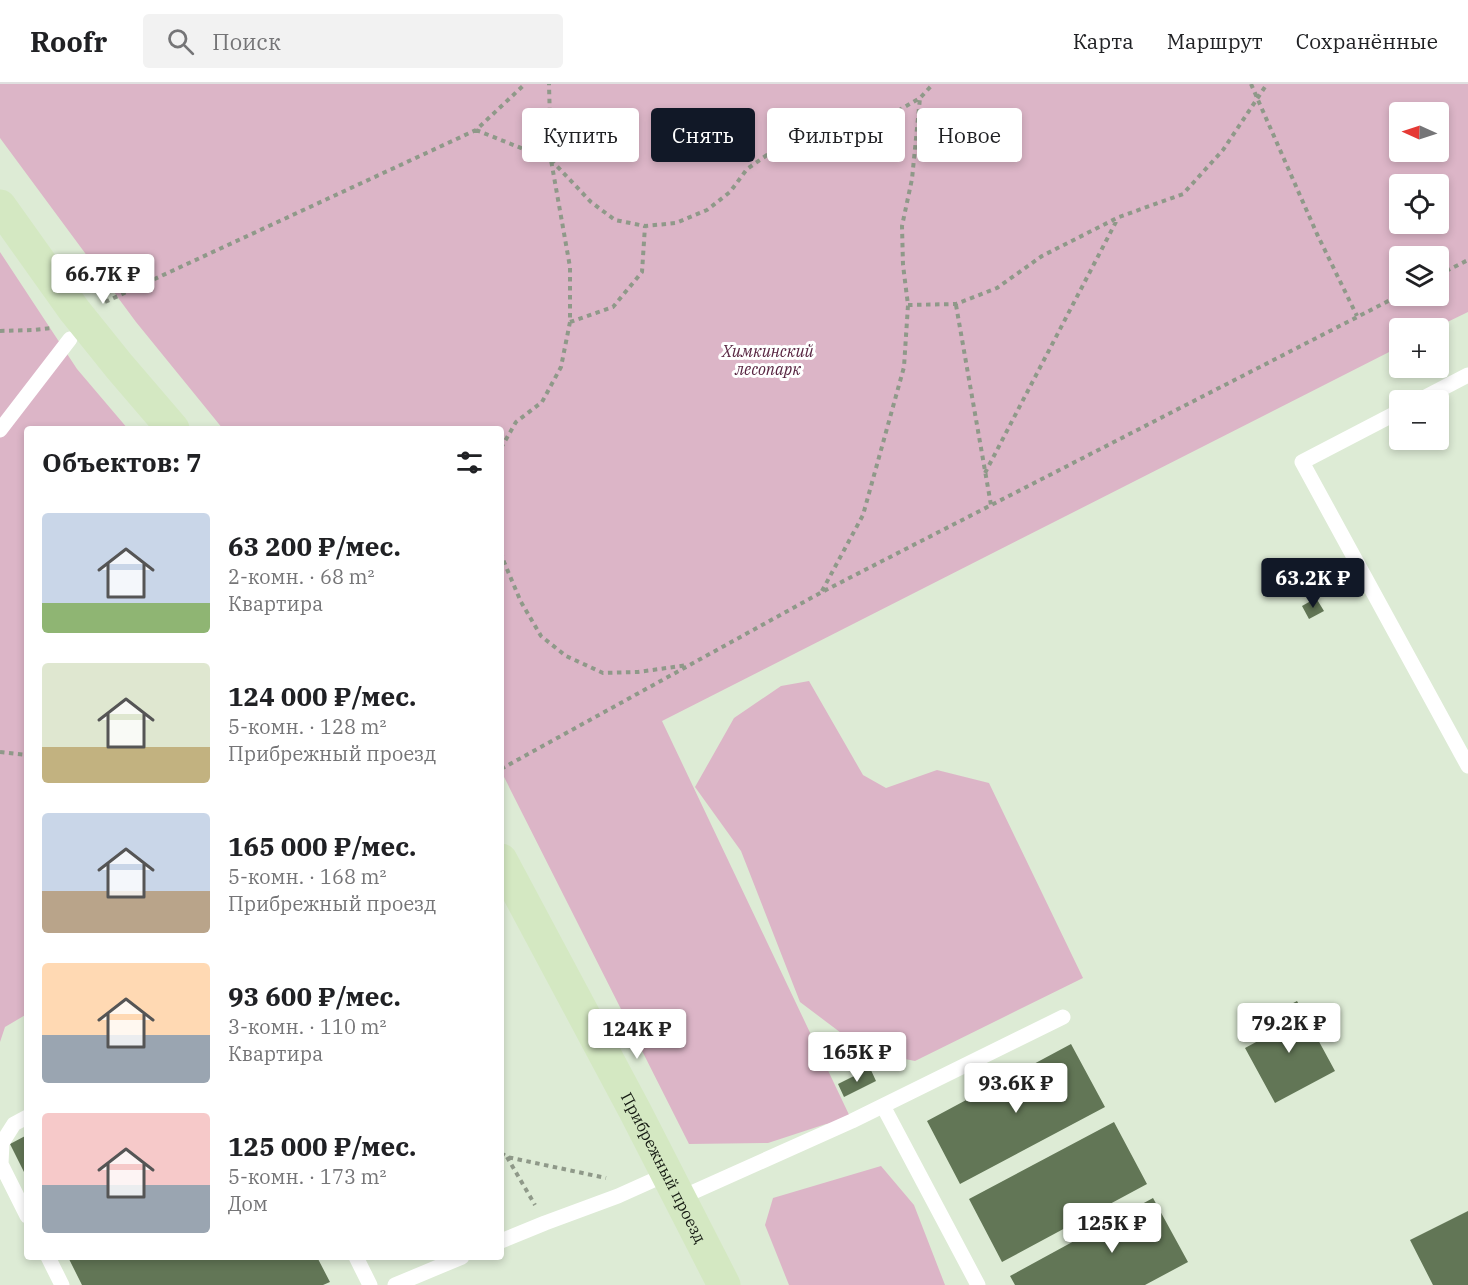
<!DOCTYPE html>
<html lang="ru">
<meta charset="utf-8">
<style>
body{margin:0;font-family:"IBM Plex Serif",serif;background:#f2f2f2;color:#202124;height:100vh;display:flex;flex-direction:column;font-size:22px;white-space:nowrap}
*{box-sizing:border-box;margin:0}
p{font-size:20px;color:#757577}
.icon{flex:none;width:33px;height:33px;fill:none;stroke:currentColor;stroke-width:2;stroke-linecap:round;stroke-linejoin:round}
.map{position:relative;flex:1;overflow:hidden}
.drawer{position:absolute;left:24px;top:342px;width:480px;height:834px;display:flex;flex-direction:column;background:#fff;border-radius:6px;box-shadow:0 3px 9px #0003}
.drawer>*{flex:none}
.guide{position:absolute;left:522px;top:24px;width:570px;height:54px;display:flex;gap:12px}
.needle{width:39px;rotate:273deg}
.tools{position:absolute;left:1389px;top:18px;display:grid;gap:12px}
.tools a{display:grid;place-items:center;width:60px;height:60px;border-radius:6px;background:#fff;box-shadow:0 3px 9px #0003;font-size:30px}
.price{position:absolute;translate:-50% -51px;padding:0 14px;border-radius:6px;background:#fff;color:#222;font-size:20px;line-height:39px;filter:drop-shadow(0 2px 3px #0008)}
.price::after{content:'';position:absolute;left:50%;top:36px;width:18px;height:14px;margin-left:-9px;background:inherit;clip-path:polygon(0 0,100% 0,50% 100%)}
.price.selected{background:#111827;color:#fff}
ul{padding:0;list-style:none}
li{display:flex;align-items:center;gap:18px;height:150px;padding:0 18px}
li span{display:grid;place-items:center;flex:none;width:168px;height:120px;border-radius:6px;color:#555}
li>.icon{margin-inline-start:auto}
span .icon{width:72px;height:72px;fill:#fffc;stroke-width:1}
li b{font-size:26px}
h2{display:flex;justify-content:space-between;align-items:center;height:72px;padding:0 18px;font-size:26px}
.tag{padding:0 21px;border-radius:6px;background:#fff;box-shadow:0 3px 9px #0003;font-size:21px;line-height:54px}
.tag.selected{background:#111827;color:#fff}
header{display:flex;align-items:center;gap:36px;box-sizing:border-box;height:84px;padding:0 30px;background:#fff;border-bottom:2px solid #e0e0e0}
header strong{font-size:28px}
nav{display:flex;gap:33px;margin-inline-start:auto;font-size:21px}
.search{width:420px;height:54px;background:#f2f2f2;display:flex;align-items:center;gap:15px;box-sizing:border-box;padding:0 21px;border-radius:6px;color:#757577;font-size:22px}
.map>svg:first-child{display:block}
</style>
<header>
<strong>Roofr</strong>
<div class="search"><svg class="icon" aria-label="search" viewBox="0 0 24 24"><circle cx="10" cy="10" r="6"/><path d="M15 15l6 6"/></svg>Поиск</div>
<nav><a>Карта</a><a>Маршрут</a><a>Сохранённые</a></nav>
</header>
<div class="map">
<svg width="1468" height="1201" viewBox="0 0 1468 1201">
<rect width="100%" height="100%" fill="#ddebd5"/>
<path fill="#dcb5c7" fill-rule="evenodd" d="M0,0H1468V228L1435,244H1400L1399,263L662,637L852,1037L826,1040L768,1059L689,1060L501,687V345H223L136,238L0,54ZM1400,28H1438V68H1400ZM1400,100H1438V140H1400ZM1400,172H1438V212H1400Z
M0,168L77,285L128,345H27V930L5,943L0,958Z
M809,597L863,691L886,704L937,686L989,699L1083,894L915,977L865,967L800,918L741,767L695,703L734,634L781,602Z
M881,1082L914,1121L945,1201H789L765,1141L773,1114Z"/>
<path fill="#627656" d="M1316,514L1324,527L1309,535L1302,522Z
M1297,917L1335,987L1275,1019L1245,964L1269,951L1261,936Z
M1071,960L1105,1023L960,1100L927,1037Z
M870,984L876,997L844,1013L838,1000Z
M1114,1038L1147,1100L1002,1178L969,1115Z
M27,1051V1094L10,1060Z
M1153,1114L1188,1178L1145,1201H1015L1010,1192Z
M1468,1127V1201H1433L1410,1156Z
M68,1173H317L330,1198L323,1201H82Z"/>
<g fill="none" stroke-linecap="round" stroke-linejoin="round">
<path stroke="#8f9989" stroke-width="4" stroke-dasharray="4.5 4.5" stroke-linecap="butt" d="M1251,0L1317,150L1357,232
M476,46L551,76L591,118L615,136L645,142L676,139L707,126L730,108L747,85L767,71L803,63L838,57L879,38L920,14L933,0
M1438,191L1468,176
M105,218L476,46L525,0
M908,221L956,220L997,204L1042,172L1119,133L1183,110L1223,66L1267,0
M956,221L991,421
M570,238L613,223L642,188L645,142
M0,247L33,246L51,244
M501,364L516,338L542,318L561,283L570,238V183L551,76L549,0
M985,389L1118,134
M501,468L504,478L521,518L541,552L566,572L603,589L638,588L688,581
M822,507L863,431L904,283L908,221L903,181L902,142L912,95L920,14
M0,668L27,671
M501,685L822,508L1400,211
M501,1069L507,1073L606,1094
M507,1073L535,1121"/>
<path stroke="#fff" stroke-width="15" d="M1420,316L1468,291
M1400,327L1302,378L1468,682
M0,346L70,255
M883,1022L978,1201
M27,1033L14,1040L2,1059L1,1080L27,1132
M680,1114L852,1037L1063,933
M501,1157L545,1139L618,1112L667,1090
M48,1173L62,1201
M356,1173L370,1201
M395,1201L462,1173"/>
<g stroke="#d4e8c2" stroke-width="33">
<path d="M0,122L74,226L119,282L173,345"/>
<path id="s1" d="M501,776L635,1027L724,1201"/>
</g>
</g>
<g text-anchor="middle" stroke-width="6" stroke-linejoin="round" paint-order="stroke">
<g font-size="16" font-style="italic" fill="#582541" stroke="#fff">
<text x="768" y="273">Химкинский<tspan x="768" dy="18">лесопарк</tspan></text>
</g>
<g font-size="16" fill="#151a12" stroke="#fff">
<text dy="6" stroke="none"><textPath href="#s1" startOffset="348">Прибрежный проезд</textPath></text>
</g>
</g>
</svg>
<div class="tools">
<a><svg class="needle" viewBox="-14 -14 28 28"><path d="M0-13l5 13h-10z" fill="#e53935"/><path d="M0 13l5-13h-10z" fill="#757577"/></svg></a>
<a><svg class="icon" aria-label="locate" viewBox="0 0 24 24"><circle cx="12" cy="12" r="6"/><path d="M12 2v4M12 18v4M2 12h4M18 12h4"/></svg></a>
<a><svg class="icon" aria-label="layers" viewBox="0 0 24 24"><path d="M12 4l9 5-9 5-9-5zM3 14l9 5 9-5"/></svg></a>
<a>+</a>
<a>−</a>
</div>
<b class="price" style="left:103px;top:221px">66.7K ₽</b>
<b class="price selected" style="left:1313px;top:525px">63.2K ₽</b>
<b class="price" style="left:1289px;top:970px">79.2K ₽</b>
<b class="price" style="left:637px;top:976px">124K ₽</b>
<b class="price" style="left:857px;top:999px">165K ₽</b>
<b class="price" style="left:1016px;top:1030px">93.6K ₽</b>
<b class="price" style="left:1112px;top:1170px">125K ₽</b>
<div class="guide">
<a class="tag">Купить</a>
<a class="tag selected">Снять</a>
<a class="tag">Фильтры</a>
<a class="tag">Новое</a>
</div>
<section class="drawer">
<h2>Объектов: 7<svg class="icon" aria-label="filters" viewBox="0 0 24 24"><path d="M4 7h16M4 17h16"/><circle cx="9" cy="7" r="2"/><circle cx="15" cy="17" r="2"/></svg></h2>
<ul>
<li><span style="background:linear-gradient(#c9d6e8 75%,#8fb573 0)"><svg class="icon" aria-label="home" viewBox="0 0 24 24"><path d="M3 11l9-7 9 7M6 9v11h12V9"/></svg></span><div><b>63 200 ₽/мес.</b><p>2-комн. · 68 m²</p><p>Квартира</p></div></li>
<li><span style="background:linear-gradient(#dfe7d0 70%,#c2b280 0)"><svg class="icon" aria-label="home" viewBox="0 0 24 24"><path d="M3 11l9-7 9 7M6 9v11h12V9"/></svg></span><div><b>124 000 ₽/мес.</b><p>5-комн. · 128 m²</p><p>Прибрежный проезд</p></div></li>
<li><span style="background:linear-gradient(#c9d6e8 65%,#b9a48a 0)"><svg class="icon" aria-label="home" viewBox="0 0 24 24"><path d="M3 11l9-7 9 7M6 9v11h12V9"/></svg></span><div><b>165 000 ₽/мес.</b><p>5-комн. · 168 m²</p><p>Прибрежный проезд</p></div></li>
<li><span style="background:linear-gradient(#ffd9b3 60%,#9aa5b1 0)"><svg class="icon" aria-label="home" viewBox="0 0 24 24"><path d="M3 11l9-7 9 7M6 9v11h12V9"/></svg></span><div><b>93 600 ₽/мес.</b><p>3-комн. · 110 m²</p><p>Квартира</p></div></li>
<li><span style="background:linear-gradient(#f6c9c9 60%,#9aa5b1 0)"><svg class="icon" aria-label="home" viewBox="0 0 24 24"><path d="M3 11l9-7 9 7M6 9v11h12V9"/></svg></span><div><b>125 000 ₽/мес.</b><p>5-комн. · 173 m²</p><p>Дом</p></div></li>
</ul>
</section>
</div>
